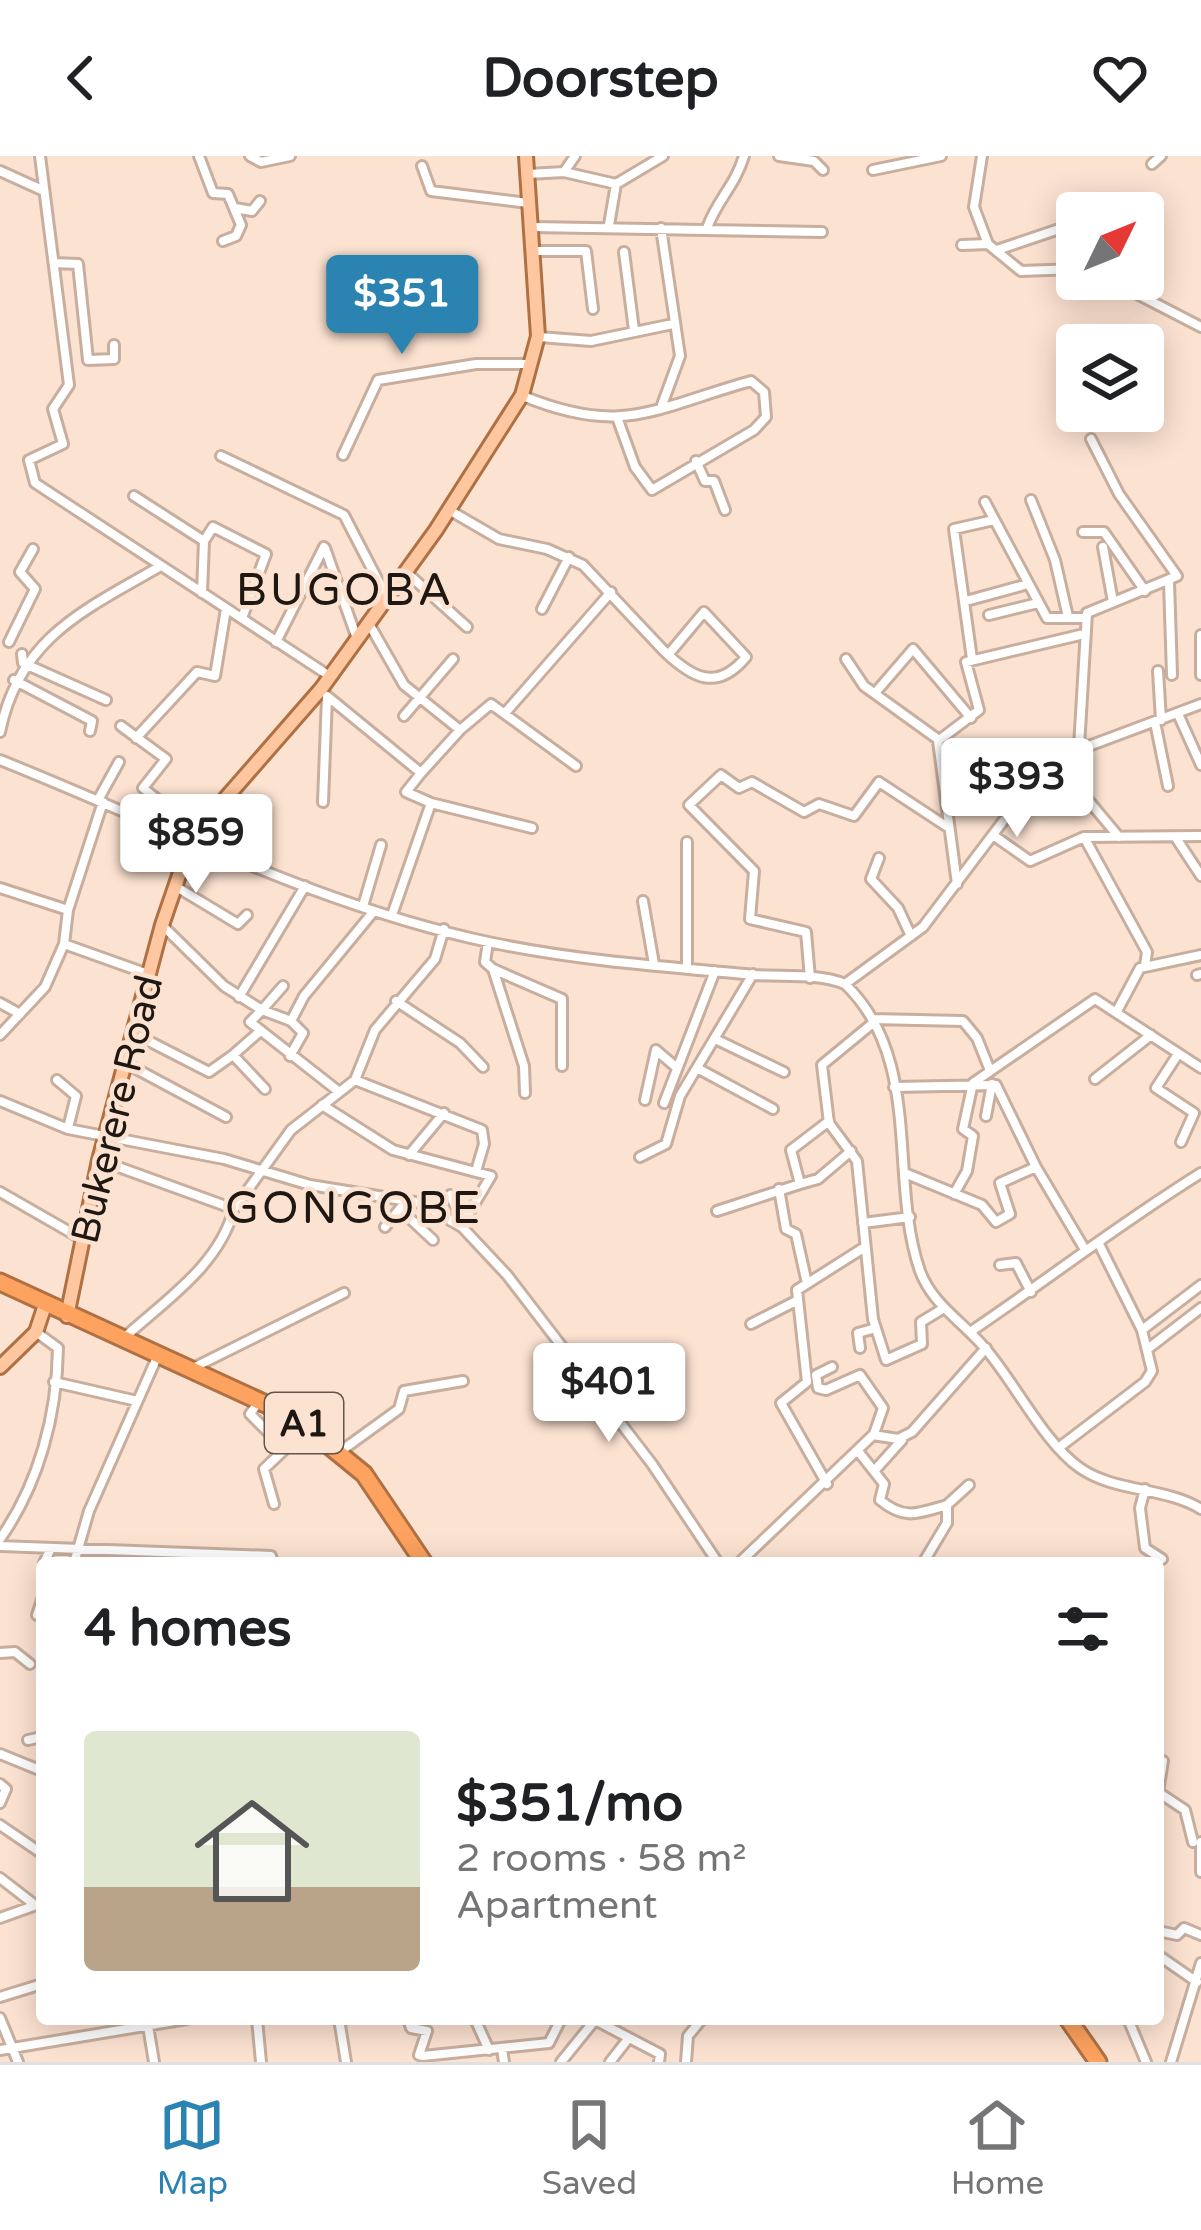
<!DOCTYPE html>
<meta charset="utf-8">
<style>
body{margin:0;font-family:"Varela Round",sans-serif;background:#f2f2f2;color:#202124;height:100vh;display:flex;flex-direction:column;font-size:45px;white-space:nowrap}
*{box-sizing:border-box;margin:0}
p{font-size:39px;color:#757577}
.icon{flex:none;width:66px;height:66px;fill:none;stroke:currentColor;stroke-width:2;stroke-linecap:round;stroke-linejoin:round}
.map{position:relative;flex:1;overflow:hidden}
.panel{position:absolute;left:36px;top:1401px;width:1128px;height:468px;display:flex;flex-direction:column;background:#fff;border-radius:12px;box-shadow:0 6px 30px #0003}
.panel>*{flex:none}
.needle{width:78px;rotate:47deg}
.fabs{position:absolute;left:1056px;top:36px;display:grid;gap:24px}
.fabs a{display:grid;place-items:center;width:108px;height:108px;border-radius:12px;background:#fff;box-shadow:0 6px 30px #0003;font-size:60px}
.price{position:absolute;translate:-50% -102px;padding:0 27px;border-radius:12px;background:#fff;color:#222;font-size:39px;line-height:78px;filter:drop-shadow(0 3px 6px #0008)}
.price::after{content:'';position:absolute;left:50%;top:72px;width:36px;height:27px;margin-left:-18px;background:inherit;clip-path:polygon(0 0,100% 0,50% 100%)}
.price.current{background:#2a83b1;color:#fff}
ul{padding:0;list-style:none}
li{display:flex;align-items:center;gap:36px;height:300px;padding:0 48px}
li+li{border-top:3px solid #e0e0e0}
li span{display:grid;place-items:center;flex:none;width:336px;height:240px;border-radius:12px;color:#555}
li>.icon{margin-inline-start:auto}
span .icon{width:144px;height:144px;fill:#fffc;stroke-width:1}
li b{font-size:51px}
h2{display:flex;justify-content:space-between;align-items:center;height:144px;padding:0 48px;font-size:51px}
header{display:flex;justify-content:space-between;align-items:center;height:156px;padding:0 48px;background:#fff;font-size:54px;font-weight:700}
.tab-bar{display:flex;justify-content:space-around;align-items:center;height:168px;border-top:3px solid #e0e0e0;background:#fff;font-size:33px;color:#757577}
.tab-bar a{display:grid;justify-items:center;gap:6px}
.tab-bar .current{color:#2a83b1}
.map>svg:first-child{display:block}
</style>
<header><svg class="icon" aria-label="back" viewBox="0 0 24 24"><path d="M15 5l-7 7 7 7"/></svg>Doorstep<svg class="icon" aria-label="heart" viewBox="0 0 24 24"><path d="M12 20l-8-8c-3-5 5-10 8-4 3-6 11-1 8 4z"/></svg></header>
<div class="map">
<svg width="1201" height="1906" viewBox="0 0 1201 1906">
<rect width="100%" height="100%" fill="#fce2d1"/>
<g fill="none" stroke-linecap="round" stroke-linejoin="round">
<g stroke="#c7ae9e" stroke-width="14">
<path id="minor" d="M40,0L69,229L53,253L63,288L29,304L35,327L328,519
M199,0L213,37L228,38L241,69L236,80L223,85
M250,0L261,6L290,0
M779,0L814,5L823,14
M1152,8L1161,0
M422,10L431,35L528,47
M873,14L941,0
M0,15L42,34
M564,16L575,0
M528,18L564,16L616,28L663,0
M235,52L252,55L260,45
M609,69L616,28
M532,71L822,76
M661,72L680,200L662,249
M707,72C717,44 735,30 744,0
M988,88L1021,115L1077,113
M962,89L988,88L974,51L982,0
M997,94L1077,67
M533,95H586L593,153
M624,96L634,174
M54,107L78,108L88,204L114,203V189
M1108,123L1201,171
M539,181L591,185L673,168
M523,240C623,281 654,252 751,225L764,236L766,261L754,274L652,334L635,311L618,264
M343,299L378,224L476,208H530
M221,300L344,359L386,440
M696,305L705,325H714L725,354
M134,340L204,385L202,437
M1031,344L1055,404L1068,461
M985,346L1047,462H1086
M449,354L499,383L547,393L583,409L664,495C692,522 717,536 746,501L704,456L668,499
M1083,376H1104L1145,435
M204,385L213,371L266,398L242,462
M1103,391L1113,446
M325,392L356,480
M406,416L467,471
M1169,426L1172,519
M966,445L1028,428
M542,453L569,401
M989,459L1038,447
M368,466L404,529L460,574L421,617
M1201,479V519
M9,486L35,433L20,416L33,393
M276,486L324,391
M22,498L23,507L106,544
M846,503L864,530L939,584
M972,503L954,373L994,364
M1158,515L1161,564
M14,524L92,565L90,575
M875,537L913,493L971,562
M327,540L421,617L406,636L431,647L392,759
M505,557L611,436
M1178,558L1201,609
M404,560L453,503
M1155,566L1168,630
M121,570L166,603L143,632L168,652L158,668
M460,574L491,548L576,610
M0,576C19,483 82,455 159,411
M136,582L197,516L215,520L226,453
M1079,591L1087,457L1177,420L1119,338L1091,283
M0,604C163,669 320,751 493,787C580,805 668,811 755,819C783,821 819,817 845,828C924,904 888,1023 920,1115C932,1148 962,1165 984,1191C1014,1225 1044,1287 1080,1312C1114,1336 1165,1331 1201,1353
M1058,608L1119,681
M98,644L119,606
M103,646L68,754L64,788L148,818
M323,646L327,541
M431,647L532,672
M993,679L1030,705L1084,681L1201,680
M1084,681L1147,796L1145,809
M1176,682L1201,720
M687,686V810
M879,702L871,723L898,752L911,780
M957,728L938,585L979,554L966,506L1084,478
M175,730L238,768L247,759
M0,732L68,754
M643,745L654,808
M363,750L381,689
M163,770L224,830L262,854L283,830
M488,786L485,806L493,813L524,910L525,937
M493,813L562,843V910
M1197,819L1201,818
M810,822L806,776L750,763L754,715L689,649L721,619L739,632L752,626L804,656L819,648L854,660L879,626L946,670
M845,828L923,771L1004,664L1070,597L1201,548
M239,841L305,730
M396,845L460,887L483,911
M0,847L20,858
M1117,855L1140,812L1201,799
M872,863L963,865L977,882L989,912
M873,867L822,909L829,967L857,1005L873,1163L886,1204L922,1188L921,1166L944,1152
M135,878L209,916L233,899L265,933
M0,879L45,831L64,788
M715,883L784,916
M1178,898L1156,932L1194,957L1181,986
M233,899L258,877
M290,900L303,877L291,865
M127,908L226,961
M697,912L773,953
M1095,923L1151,879
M57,924L76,940L68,972
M355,924L482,974L484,988L476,1015
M894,931L996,929L1036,1011L1084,1092
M338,935L250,866L262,854L291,865L304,840L374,755
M645,944L656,894L677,912
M0,945L68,973L224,1003L310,1029L421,1047L462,1071L507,1119L652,1308L718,1407
M664,947L715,815
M322,949L393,994L491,1020L469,1057L451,1065
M986,960L992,928
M409,999L444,957
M640,1001L666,988L680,940L753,818
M99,1004L234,1053L291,974L355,924L375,874L435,803L444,773
M907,1018L982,1049L996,1066L1010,1058L1000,1027L1036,1011
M800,1028L818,1023L851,995
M779,1033L786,1073L796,1078L806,1123
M0,1036L82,1083
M954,1038L967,1015L973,980L963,973L973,927L1095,843L1201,912
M450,1039L461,1062
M401,1054L433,1084
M717,1055L800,1028L791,994L829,965
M863,1067L910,1061
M385,1071L407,1044
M1000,1109L1016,1107L1031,1136
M751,1168L798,1144
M1142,1174L1201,1129
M970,1176C1050,1122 1119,1068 1201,1017
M126,1180C167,1143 219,1109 234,1053
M860,1192L858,1177L876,1172
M1149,1192L1201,1152
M832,1211L816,1219L818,1232L826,1234L860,1219L883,1252L874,1278
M193,1212L344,1137
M54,1226L137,1245
M260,1244L250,1258L285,1293L264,1313L274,1348
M1061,1290L1145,1226L1152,1215L1142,1174L1098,1086
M341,1295L399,1253L404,1235L463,1225
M858,1295L884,1328L880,1344C905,1365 919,1357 947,1349
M875,1314L902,1284
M827,1328L781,1247L807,1226L797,1134L865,1091
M1145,1333L1140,1352L1145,1392L1162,1403
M0,1383C39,1328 57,1259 58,1192L36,1176
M0,1390L271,1400L273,1407
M44,1407L51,1392
M74,1407L89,1355L158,1199
M739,1407L873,1279L898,1283L912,1276L986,1192
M923,1407L947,1367V1349L969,1329
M37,1459L42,1444
M0,1497L15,1496L30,1508
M28,1584L42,1581
M0,1598L42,1615
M1163,1605L1158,1636L1185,1654L1193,1686
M0,1628L6,1633L0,1647
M0,1669L41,1697
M1201,1686V1716
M0,1722L35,1749
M0,1762L42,1747
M1158,1775L1177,1779L1184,1772L1201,1779
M1158,1799L1197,1826
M0,1841L42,1828
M0,1862L18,1906
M257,1863L261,1906
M339,1863L346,1906
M408,1863L411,1872L427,1875L419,1899L423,1900L549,1887L561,1863
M475,1863L489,1894
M593,1863L660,1898L659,1906
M1128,1863L1146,1906
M148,1870L154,1906
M502,1893L504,1906
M0,1894L187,1863
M561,1906L595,1864
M610,1906L628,1883
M686,1906L688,1880L702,1863
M1171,1906L1201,1807"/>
</g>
<g stroke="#af7144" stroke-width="18">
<path id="major" d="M67,1160L99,1004L162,769L185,702L225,643L321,533L436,374L522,239L538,180L526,0
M0,1211L36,1176L46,1146"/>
</g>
<g stroke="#af7144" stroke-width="21">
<path id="highway" d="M0,1126L294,1261L364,1318L424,1407
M1068,1863L1098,1906"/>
</g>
<use href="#minor" stroke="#fff" stroke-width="8"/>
<use href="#major" stroke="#fec79f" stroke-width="12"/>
<use href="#highway" stroke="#fda25f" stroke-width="15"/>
</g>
<g text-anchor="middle" stroke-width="9" stroke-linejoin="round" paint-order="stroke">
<rect fill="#fce2d1" stroke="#61544b" stroke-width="3" x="265" y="1237" width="78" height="60" rx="9"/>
<g font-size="36" font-weight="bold" fill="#1f1711">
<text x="304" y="1280">A1</text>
</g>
<g font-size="39" fill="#1f1711" stroke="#fce2d1">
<text transform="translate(116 953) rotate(-76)" y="14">Bukerere Road</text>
</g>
<g font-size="45" letter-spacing="3" fill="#1f1711" stroke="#fce2d1">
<text x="345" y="449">BUGOBA</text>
<text x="354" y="1067">GONGOBE</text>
</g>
</g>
</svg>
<div class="fabs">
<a><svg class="needle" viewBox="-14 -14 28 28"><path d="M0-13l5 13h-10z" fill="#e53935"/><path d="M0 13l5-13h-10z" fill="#757577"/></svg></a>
<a><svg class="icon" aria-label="layers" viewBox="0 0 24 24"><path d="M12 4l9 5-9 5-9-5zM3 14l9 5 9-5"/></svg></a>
</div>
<b class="price current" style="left:402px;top:201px">$351</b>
<b class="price" style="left:1017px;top:684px">$393</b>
<b class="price" style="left:196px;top:740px">$859</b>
<b class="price" style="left:609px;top:1289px">$401</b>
<section class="panel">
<h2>4 homes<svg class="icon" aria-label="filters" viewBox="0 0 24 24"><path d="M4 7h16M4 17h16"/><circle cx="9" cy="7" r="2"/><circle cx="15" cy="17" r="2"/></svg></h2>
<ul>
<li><span style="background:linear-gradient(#dfe7d0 65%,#b9a48a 0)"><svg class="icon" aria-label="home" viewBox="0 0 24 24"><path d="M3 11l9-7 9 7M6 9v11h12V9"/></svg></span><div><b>$351/mo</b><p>2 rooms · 58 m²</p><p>Apartment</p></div></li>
</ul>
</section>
</div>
<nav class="tab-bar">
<a class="current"><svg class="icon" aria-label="map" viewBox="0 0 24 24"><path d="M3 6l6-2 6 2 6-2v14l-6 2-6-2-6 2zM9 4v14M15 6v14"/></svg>Map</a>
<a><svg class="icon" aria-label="saved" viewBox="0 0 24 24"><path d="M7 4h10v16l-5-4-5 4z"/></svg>Saved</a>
<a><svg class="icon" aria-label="home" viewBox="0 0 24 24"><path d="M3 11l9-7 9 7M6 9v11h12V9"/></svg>Home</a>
</nav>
